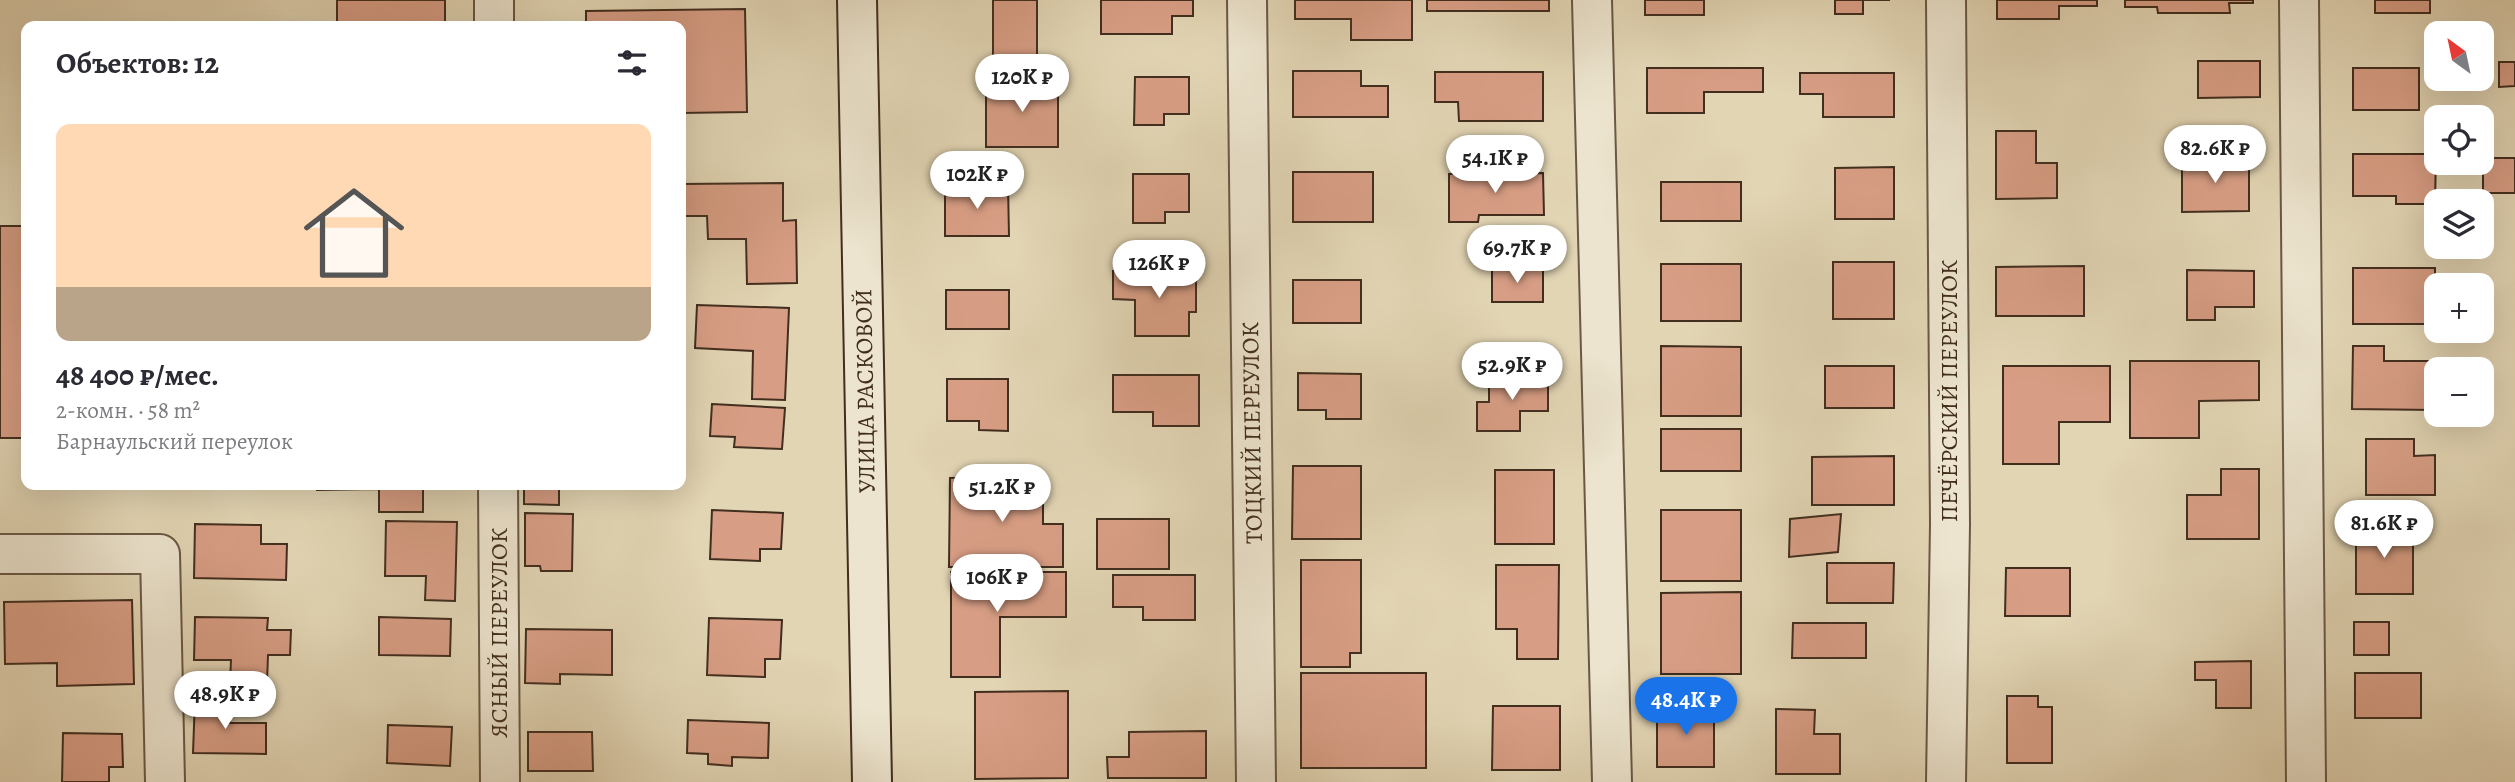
<!DOCTYPE html>
<html lang="ru">
<meta charset="utf-8">
<style>
body{margin:0;font-family:Alegreya,serif;background:#f7f7f7;color:#2b2b33;height:100vh;display:flex;flex-direction:column;font-size:26px;white-space:nowrap}
*{box-sizing:border-box;margin:0}
p{font-size:23px;color:#7c7c81}
.icon{flex:none;width:38px;height:38px;fill:none;stroke:currentColor;stroke-width:2;stroke-linecap:round;stroke-linejoin:round}
.map{position:relative;flex:1;overflow:hidden}
.sheet{position:absolute;left:21px;top:21px;width:665px;height:469px;display:flex;flex-direction:column;background:#fff;border-radius:14px;box-shadow:0 7px 28px #0002}
.sheet>*{flex:none}
.needle{width:46px;rotate:327deg}
.controls{position:absolute;left:2424px;top:21px;display:grid;gap:14px}
.controls a{display:grid;place-items:center;width:70px;height:70px;border-radius:14px;background:#fff;box-shadow:0 7px 28px #0002;font-size:35px}
.price{position:absolute;translate:-50% -60px;padding:0 16px;border-radius:24px;background:#fff;color:#222;font-size:23px;line-height:46px;filter:drop-shadow(0 2px 4px #0008)}
.price::after{content:'';position:absolute;left:50%;top:42px;width:21px;height:16px;margin-left:-10px;background:inherit;clip-path:polygon(0 0,100% 0,50% 100%)}
.price.on{background:#1a73e8;color:#fff}
ul{padding:0;list-style:none}
li{display:grid;align-content:center;gap:14px;height:371px;padding:0 35px}
li span{display:grid;place-items:center;height:217px;border-radius:14px;color:#555}
li>.icon{margin-inline-start:auto}
span .icon{width:126px;height:126px;fill:#fffc;stroke-width:1}
li b{font-size:30px}
h2{display:flex;justify-content:space-between;align-items:center;height:84px;padding:0 35px;font-size:30px}
.map>svg:first-child{display:block}
</style>
<div class="map">
<svg width="2515" height="782" viewBox="0 0 2515 782">
<rect width="100%" height="100%" fill="#e2d5b4"/>
<filter id="stains"><feTurbulence type="fractalNoise" baseFrequency=".00286" numOctaves="4"/><feColorMatrix values="0 0 0 0 .2 0 0 0 0 .09 0 0 0 0 .02 0 0 0 .5 -.17"/></filter>
<radialGradient id="worn" r=".72"><stop offset=".6" stop-color="#630" stop-opacity="0"/><stop offset="1" stop-color="#630" stop-opacity=".3"/></radialGradient>
<path fill="#d89e85" stroke="#422e1f" stroke-width="2" d="M337,0H445V22L387,23V26H337Z
M993,0H1037V69H993Z
M1101,0H1193V16H1172V34H1101Z
M1295,0H1412V40H1351V19H1295Z
M1427,0H1549V11H1427Z
M1645,0H1704V15H1645Z
M1835,0H1890H1863V14H1835Z
M1997,0H2097V6H2059V19H1997Z
M2125,0H2253V3H2229L2230,13H2158L2157,7H2125Z
M2375,0H2430V13H2375Z
M745,9L747,112L681,113V26H586V11Z
M2198,61H2260V97L2198,98Z
M2499,62H2515V86L2499,87Z
M1647,68H1763V92H1704V113H1647Z
M2353,68H2419V110H2353Z
M1293,71H1361V86H1388V117H1293Z
M1435,72H1543V121H1459L1458,102H1435Z
M1800,73H1894V117H1823V94H1800Z
M1135,77H1189V114H1164V125H1134Z
M986,81H1058V147H986Z
M1996,131H2036V163H2057V198L1996,199Z
M2353,154H2436L2435,204H2396V196H2353Z
M2483,158H2515V193H2483Z
M2182,159H2249V211L2182,212Z
M1894,167V219H1835V168Z
M1293,172H1373V222H1293Z
M1543,173L1544,215H1479L1478,222H1449V174Z
M1133,174H1189V212H1165V223H1133Z
M1661,182H1741V221H1661Z
M783,183V221L796,220L797,283L747,284L746,239H708L707,216H681V184Z
M945,185H1008L1009,236H945Z
M0,226H26V438H0Z
M1833,262H1894V319H1833Z
M1661,264H1741V321H1661Z
M2084,266V316H1996V267Z
M1492,267H1543V302H1492Z
M2353,268H2435V324H2353Z
M2187,270L2254,271V307H2215V320H2187Z
M1113,271H1196V312H1189V336H1135V300L1113,299Z
M1293,280H1361V323H1293Z
M946,290H1009V329H946Z
M697,305L789,308L785,400L752,399L753,351L695,348Z
M1661,346L1741,347V416H1661Z
M2353,346H2384V361H2435V410L2352,409Z
M2130,361H2259V400L2199,401V438H2130Z
M1825,366H1894V408H1825Z
M2003,366H2110V422H2059V464H2003Z
M1298,373L1361,374V419H1326V410H1298Z
M1113,375H1199V426H1153V412H1113Z
M1489,376H1548V411H1520V431H1477V402H1489Z
M947,379H1008V431L979,430V421H947Z
M712,404L785,408L782,449L734,447L735,437L710,436Z
M1661,429H1741V471H1661Z
M2366,439H2414V456L2435,455V495H2366Z
M1894,456V505H1812V457Z
M1293,466H1361V539H1292Z
M2221,469H2259V539H2187V495H2221Z
M1495,470H1554V544H1495Z
M1000,477L1043,478V524H1063V567H949L950,478Z
M317,485H423V512H379V489L317,490Z
M524,485H559V505L524,504Z
M712,510L783,513L781,549H760V561L710,559Z
M1661,510H1741V581H1661Z
M525,513L573,514L572,571H541L540,566H525Z
M1841,514L1838,552L1789,557L1790,519Z
M1097,519H1169V569H1097Z
M386,521L457,522L455,601L425,600L426,576H385Z
M195,524L261,525V544H287L286,580L194,578Z
M2356,525H2413V594H2356Z
M1301,560H1361V653H1350V667H1301Z
M1827,563H1894L1893,603H1827Z
M1496,565H1559L1558,659H1517V629H1496Z
M2006,568H2070V616H2005Z
M951,572H1066V617H1000V677H951Z
M1113,575H1195V620H1143V607H1113Z
M1741,592V674H1661V593Z
M132,600L134,684L57,686V663L5,664L4,602Z
M195,617L268,618L267,630H291L290,655H268L267,683H230L231,660H194Z
M379,617L451,619L450,656L379,655Z
M709,618L782,620L780,659H765V677L707,675Z
M2354,622H2389V655H2354Z
M1793,623H1866V658H1792Z
M526,629L612,630V675L560,674V684L525,683Z
M2251,661V708H2216V680H2195V662Z
M1301,673H1426V768H1301Z
M2355,673H2421V718H2355Z
M1068,691V778L975,779V692Z
M2007,696H2038V707H2052V763H2007Z
M195,699L230,700V723H266V754L193,753Z
M1493,706H1560V770H1492Z
M1657,708H1714V767H1657Z
M1776,709L1815,710L1814,734H1840V774H1776Z
M688,720L769,723L768,758L732,757V766L708,764V754L687,753Z
M388,725L452,727L450,766L387,763Z
M1206,731V778H1108L1107,757H1129V732Z
M528,732H592L593,771H528Z
M63,733L122,734L123,767H109V782H62Z"/>
<g fill="none" stroke-linecap="round" stroke-linejoin="round">
<g stroke="#6a5844" stroke-width="42">
<path id="street" d="M494,0V26
M1247,0L1256,782
M1592,0L1612,782
M1946,0L1950,524L1946,782
M2299,0L2306,782
M498,485L500,782
M0,554H160L165,782"/>
</g>
<g stroke="#422e1f" stroke-width="42">
<path id="secondary" d="M857,0L872,782"/>
</g>
<use href="#street" stroke="#ece4ce" stroke-width="38"/>
<use href="#secondary" stroke="#ece4ce" stroke-width="38"/>
</g>
<g text-anchor="middle" stroke-width="5" stroke-linejoin="round" paint-order="stroke">
<g font-size="24" fill="#422e1f" stroke="#ece4ce">
<text transform="translate(865 391) rotate(-91)" y="8">УЛИЦА РАСКОВОЙ</text>
<text transform="translate(1949 391) rotate(-90)" y="8">ПЕЧЁРСКИЙ ПЕРЕУЛОК</text>
<text transform="translate(1252 433) rotate(-91)" y="8">ТОЦКИЙ ПЕРЕУЛОК</text>
<text transform="translate(499 633) rotate(-90)" y="8">ЯСНЫЙ ПЕРЕУЛОК</text>
</g>
</g>
<rect width="100%" height="100%" filter="url(#stains)"/>
<rect width="100%" height="100%" fill="url(#worn)"/>
</svg>
<div class="controls">
<a><svg class="needle" viewBox="-14 -14 28 28"><path d="M0-13l5 13h-10z" fill="#e53935"/><path d="M0 13l5-13h-10z" fill="#7c7c81"/></svg></a>
<a><svg class="icon" aria-label="locate" viewBox="0 0 24 24"><circle cx="12" cy="12" r="6"/><path d="M12 2v4M12 18v4M2 12h4M18 12h4"/></svg></a>
<a><svg class="icon" aria-label="layers" viewBox="0 0 24 24"><path d="M12 4l9 5-9 5-9-5zM3 14l9 5 9-5"/></svg></a>
<a>+</a>
<a>−</a>
</div>
<b class="price" style="left:1022px;top:114px">120K ₽</b>
<b class="price" style="left:2215px;top:185px">82.6K ₽</b>
<b class="price" style="left:1495px;top:195px">54.1K ₽</b>
<b class="price" style="left:977px;top:211px">102K ₽</b>
<b class="price" style="left:1517px;top:285px">69.7K ₽</b>
<b class="price" style="left:1159px;top:300px">126K ₽</b>
<b class="price" style="left:1512px;top:402px">52.9K ₽</b>
<b class="price" style="left:1002px;top:524px">51.2K ₽</b>
<b class="price" style="left:2384px;top:560px">81.6K ₽</b>
<b class="price" style="left:997px;top:614px">106K ₽</b>
<b class="price" style="left:225px;top:731px">48.9K ₽</b>
<b class="price on" style="left:1686px;top:737px">48.4K ₽</b>
<section class="sheet">
<h2>Объектов: 12<svg class="icon" aria-label="filters" viewBox="0 0 24 24"><path d="M4 7h16M4 17h16"/><circle cx="9" cy="7" r="2"/><circle cx="15" cy="17" r="2"/></svg></h2>
<ul>
<li><span style="background:linear-gradient(#ffd9b3 75%,#b9a48a 0)"><svg class="icon" aria-label="home" viewBox="0 0 24 24"><path d="M3 11l9-7 9 7M6 9v11h12V9"/></svg></span><div><b>48 400 ₽/мес.</b><p>2-комн. · 58 m²</p><p>Барнаульский переулок</p></div></li>
</ul>
</section>
</div>
